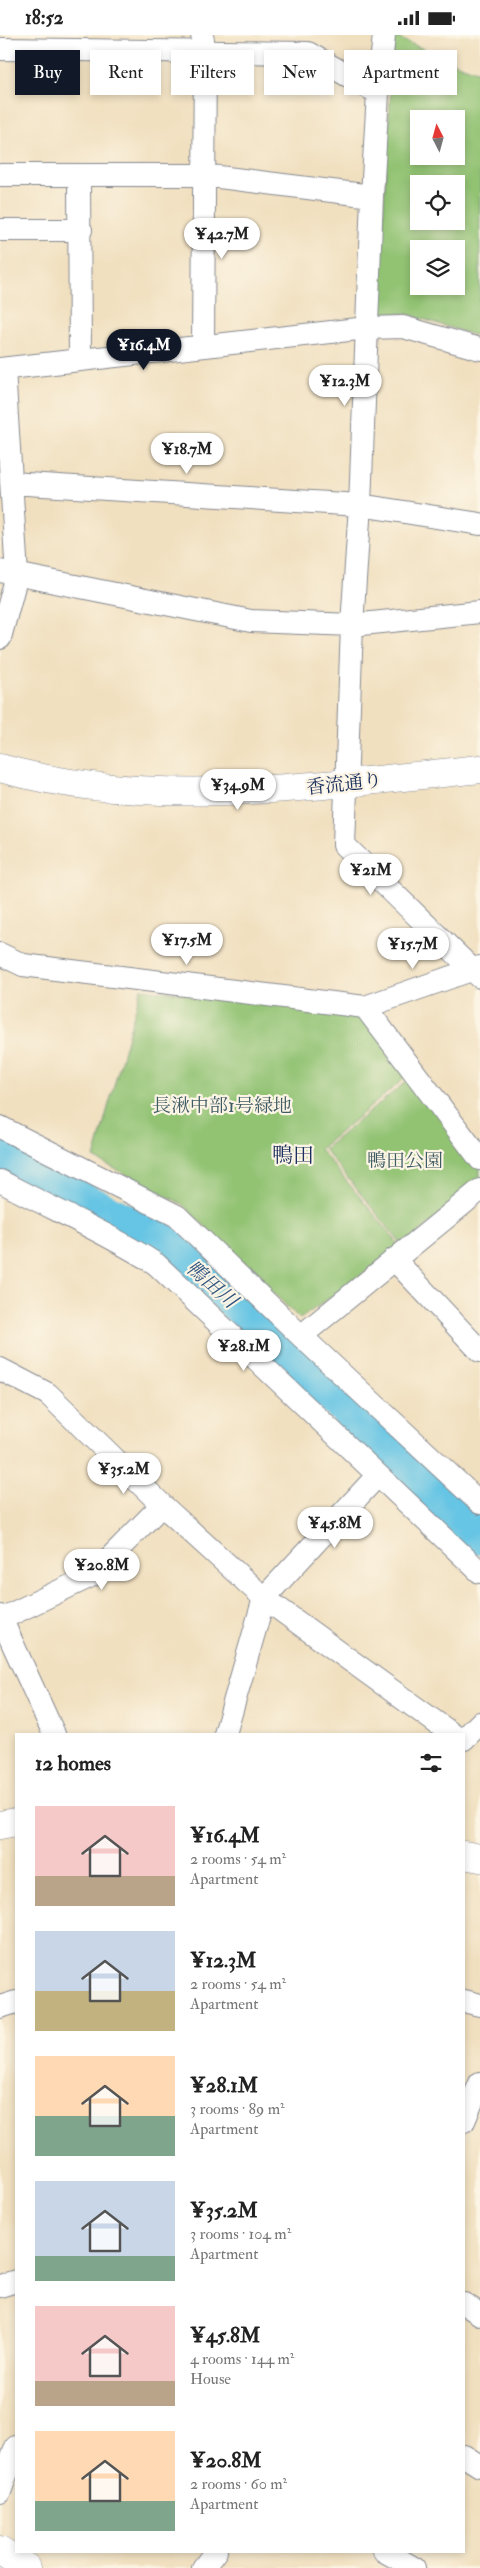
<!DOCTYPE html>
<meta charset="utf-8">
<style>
body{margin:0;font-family:"IM FELL Double Pica","Noto Serif JP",serif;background:#f2f2f2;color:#222;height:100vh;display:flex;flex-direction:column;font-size:19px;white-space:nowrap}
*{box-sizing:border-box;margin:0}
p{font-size:16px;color:#767676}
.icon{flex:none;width:28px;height:28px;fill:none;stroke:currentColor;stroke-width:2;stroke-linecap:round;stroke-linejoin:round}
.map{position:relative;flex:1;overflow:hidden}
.sheet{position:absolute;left:15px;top:1698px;width:450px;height:820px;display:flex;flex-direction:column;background:#fff;border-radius:0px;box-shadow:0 2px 8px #0003}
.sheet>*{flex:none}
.guide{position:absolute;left:15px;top:15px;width:450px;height:45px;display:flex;gap:10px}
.needle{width:32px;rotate:354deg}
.tools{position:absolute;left:410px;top:75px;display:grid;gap:10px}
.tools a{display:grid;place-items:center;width:55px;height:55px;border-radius:0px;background:#fff;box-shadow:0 2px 8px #0003;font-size:25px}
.price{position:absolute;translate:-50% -42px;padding:0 11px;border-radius:18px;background:#fff;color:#222;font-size:16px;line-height:32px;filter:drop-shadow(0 1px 2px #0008)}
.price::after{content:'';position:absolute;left:50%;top:30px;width:15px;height:11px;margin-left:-8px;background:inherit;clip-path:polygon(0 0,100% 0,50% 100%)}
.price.current{background:#111827;color:#fff}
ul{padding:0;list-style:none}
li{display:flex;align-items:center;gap:15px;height:125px;padding:0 20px}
li span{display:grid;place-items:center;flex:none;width:140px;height:100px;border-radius:0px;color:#555}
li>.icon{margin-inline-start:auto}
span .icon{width:60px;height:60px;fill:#fffc;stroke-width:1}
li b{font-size:21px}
h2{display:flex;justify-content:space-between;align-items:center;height:60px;padding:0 20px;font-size:21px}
.pill{padding:0 18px;border-radius:0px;background:#fff;box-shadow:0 2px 8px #0003;font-size:18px;line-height:45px}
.pill.current{background:#111827;color:#fff}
.status{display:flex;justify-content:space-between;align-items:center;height:35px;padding:0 25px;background:#fff;direction:ltr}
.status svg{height:14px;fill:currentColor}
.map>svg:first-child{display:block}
</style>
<div class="status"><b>18:52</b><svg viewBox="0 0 49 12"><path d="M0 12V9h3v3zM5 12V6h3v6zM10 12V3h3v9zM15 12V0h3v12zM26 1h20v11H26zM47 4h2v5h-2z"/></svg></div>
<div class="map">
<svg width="480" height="2533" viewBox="0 0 480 2533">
<rect width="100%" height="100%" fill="#fcf5e5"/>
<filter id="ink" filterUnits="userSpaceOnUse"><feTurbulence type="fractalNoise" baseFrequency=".02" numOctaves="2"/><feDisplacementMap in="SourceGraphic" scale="10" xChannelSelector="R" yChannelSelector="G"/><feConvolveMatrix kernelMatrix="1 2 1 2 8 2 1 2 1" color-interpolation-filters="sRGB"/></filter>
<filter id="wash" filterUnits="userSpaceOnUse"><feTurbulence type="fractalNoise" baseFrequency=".0096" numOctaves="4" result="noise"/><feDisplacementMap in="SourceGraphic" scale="20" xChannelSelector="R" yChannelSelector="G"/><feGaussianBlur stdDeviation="1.12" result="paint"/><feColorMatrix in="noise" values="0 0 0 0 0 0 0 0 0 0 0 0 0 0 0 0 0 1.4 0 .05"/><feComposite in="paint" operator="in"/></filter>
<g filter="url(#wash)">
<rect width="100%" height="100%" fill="#f1e0c0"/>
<path fill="#92c373" stroke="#567968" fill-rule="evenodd" d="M394,1L460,30L480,37V302L407,279L380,278L384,166ZM419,84H456V121H419ZM419,149H456V186H419ZM419,214H456V251H419Z
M141,954L365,977L411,1038L320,1114L401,1212L300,1284L182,1169L94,1123Z
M413,1041L480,1132V1146L403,1211L324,1114Z"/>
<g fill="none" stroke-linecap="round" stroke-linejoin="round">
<path stroke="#66c5e4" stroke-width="36" d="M0,1123L161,1204L232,1265L480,1502"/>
</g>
</g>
<g filter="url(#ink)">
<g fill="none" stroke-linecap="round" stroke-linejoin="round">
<g stroke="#86888f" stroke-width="24">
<path id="street" d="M202,0L205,17L203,310
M384,0L378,58L372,161L360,470L352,590L344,810L480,942
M0,14L308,18L378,58
M0,140H203L372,161
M79,142L80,325
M0,195H81
M0,334L367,293L403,292L480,314
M11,448L360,470L480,489
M0,536L251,586L352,590L480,577
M0,603L17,540L4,334
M0,919L23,930L365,972L480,932
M365,972L480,1124
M0,1092L177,1181L301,1301L480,1468
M0,1146C52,1174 106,1197 156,1229L480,1537
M394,1224L480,1316
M301,1301L480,1155
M0,1334L48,1359L162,1470L264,1563L452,1699
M0,1581L54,1699
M1,1584L93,1540L162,1470
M225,1699L264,1563L378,1440
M464,1704L480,1688
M464,1966L480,1970
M0,1972L16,1967
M464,2086L480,2048
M0,2251L16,2246
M464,2269L480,2279
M464,2421L480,2431
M0,2457L16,2412
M384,2516L414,2533
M203,2533L216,2516"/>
</g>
<g stroke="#86888f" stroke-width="29">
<path id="secondary" d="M0,733C152,776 325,750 480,734
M0,1790L16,1787
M464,1820L480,1823"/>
</g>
<g stroke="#86888f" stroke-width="29">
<path id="primary" d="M0,2515L27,2533"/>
</g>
<use href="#street" stroke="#fff" stroke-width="22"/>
<use href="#secondary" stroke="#fff" stroke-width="28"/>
<use href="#primary" stroke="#fff" stroke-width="28"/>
</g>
</g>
<g text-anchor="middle" stroke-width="4.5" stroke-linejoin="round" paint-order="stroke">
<g font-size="19" fill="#1b2f5e" stroke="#fcf5e5">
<text transform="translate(344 748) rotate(-6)" y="7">香流通り</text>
</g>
<g font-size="19" fill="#3f5b64" stroke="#fcf5e5">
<text x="222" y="1077">長湫中部1号緑地</text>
<text x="405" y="1132">鴨田公園</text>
</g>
<g font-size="20" font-style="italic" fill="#2e5480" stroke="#fcf5e5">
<text transform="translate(212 1249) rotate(41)" y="7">鴨田川</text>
</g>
<g font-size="21" fill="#1b2f5e" stroke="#fcf5e5">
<text x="293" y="1127">鴨田</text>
</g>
</g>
</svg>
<div class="tools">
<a><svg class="needle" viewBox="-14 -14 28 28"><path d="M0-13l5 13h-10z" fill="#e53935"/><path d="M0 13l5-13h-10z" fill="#767676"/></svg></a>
<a><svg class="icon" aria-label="locate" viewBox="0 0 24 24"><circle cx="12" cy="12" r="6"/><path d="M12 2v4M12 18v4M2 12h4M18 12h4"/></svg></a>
<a><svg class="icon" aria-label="layers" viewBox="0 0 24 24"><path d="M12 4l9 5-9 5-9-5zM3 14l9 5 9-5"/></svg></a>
</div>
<b class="price" style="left:222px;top:225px">¥42.7M</b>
<b class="price current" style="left:144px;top:336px">¥16.4M</b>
<b class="price" style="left:345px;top:372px">¥12.3M</b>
<b class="price" style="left:187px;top:440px">¥18.7M</b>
<b class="price" style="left:238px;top:776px">¥34.9M</b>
<b class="price" style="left:371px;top:861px">¥21M</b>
<b class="price" style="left:187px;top:931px">¥17.5M</b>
<b class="price" style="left:413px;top:935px">¥15.7M</b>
<b class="price" style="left:244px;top:1337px">¥28.1M</b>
<b class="price" style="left:124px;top:1460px">¥35.2M</b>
<b class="price" style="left:335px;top:1514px">¥45.8M</b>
<b class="price" style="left:102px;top:1556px">¥20.8M</b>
<div class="guide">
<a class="pill current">Buy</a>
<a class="pill">Rent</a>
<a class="pill">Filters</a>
<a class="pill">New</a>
<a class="pill">Apartment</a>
</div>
<section class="sheet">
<h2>12 homes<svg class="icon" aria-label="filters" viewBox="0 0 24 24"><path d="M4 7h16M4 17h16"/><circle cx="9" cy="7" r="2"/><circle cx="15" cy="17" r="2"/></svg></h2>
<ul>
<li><span style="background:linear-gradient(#f6c9c9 70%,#b9a48a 0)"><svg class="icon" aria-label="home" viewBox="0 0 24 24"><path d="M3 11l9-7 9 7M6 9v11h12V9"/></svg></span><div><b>¥16.4M</b><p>2 rooms · 54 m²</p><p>Apartment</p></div></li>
<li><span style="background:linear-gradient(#c9d6e8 60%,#c2b280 0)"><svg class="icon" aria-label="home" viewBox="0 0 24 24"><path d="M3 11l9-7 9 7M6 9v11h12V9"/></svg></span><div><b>¥12.3M</b><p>2 rooms · 54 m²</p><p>Apartment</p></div></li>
<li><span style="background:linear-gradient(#ffd9b3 60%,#7fa58c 0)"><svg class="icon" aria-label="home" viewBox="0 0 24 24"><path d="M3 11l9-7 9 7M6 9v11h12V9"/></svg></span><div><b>¥28.1M</b><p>3 rooms · 89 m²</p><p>Apartment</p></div></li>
<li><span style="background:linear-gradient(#c9d6e8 75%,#7fa58c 0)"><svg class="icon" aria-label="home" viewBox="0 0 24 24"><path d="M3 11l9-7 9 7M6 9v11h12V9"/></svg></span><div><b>¥35.2M</b><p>3 rooms · 104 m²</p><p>Apartment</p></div></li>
<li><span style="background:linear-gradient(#f6c9c9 75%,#b9a48a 0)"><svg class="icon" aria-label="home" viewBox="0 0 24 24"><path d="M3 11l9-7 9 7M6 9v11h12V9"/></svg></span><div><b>¥45.8M</b><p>4 rooms · 144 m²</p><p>House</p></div></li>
<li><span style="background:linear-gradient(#ffd9b3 70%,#7fa58c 0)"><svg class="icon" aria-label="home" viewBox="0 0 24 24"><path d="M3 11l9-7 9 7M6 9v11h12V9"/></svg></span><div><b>¥20.8M</b><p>2 rooms · 60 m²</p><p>Apartment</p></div></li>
</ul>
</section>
</div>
